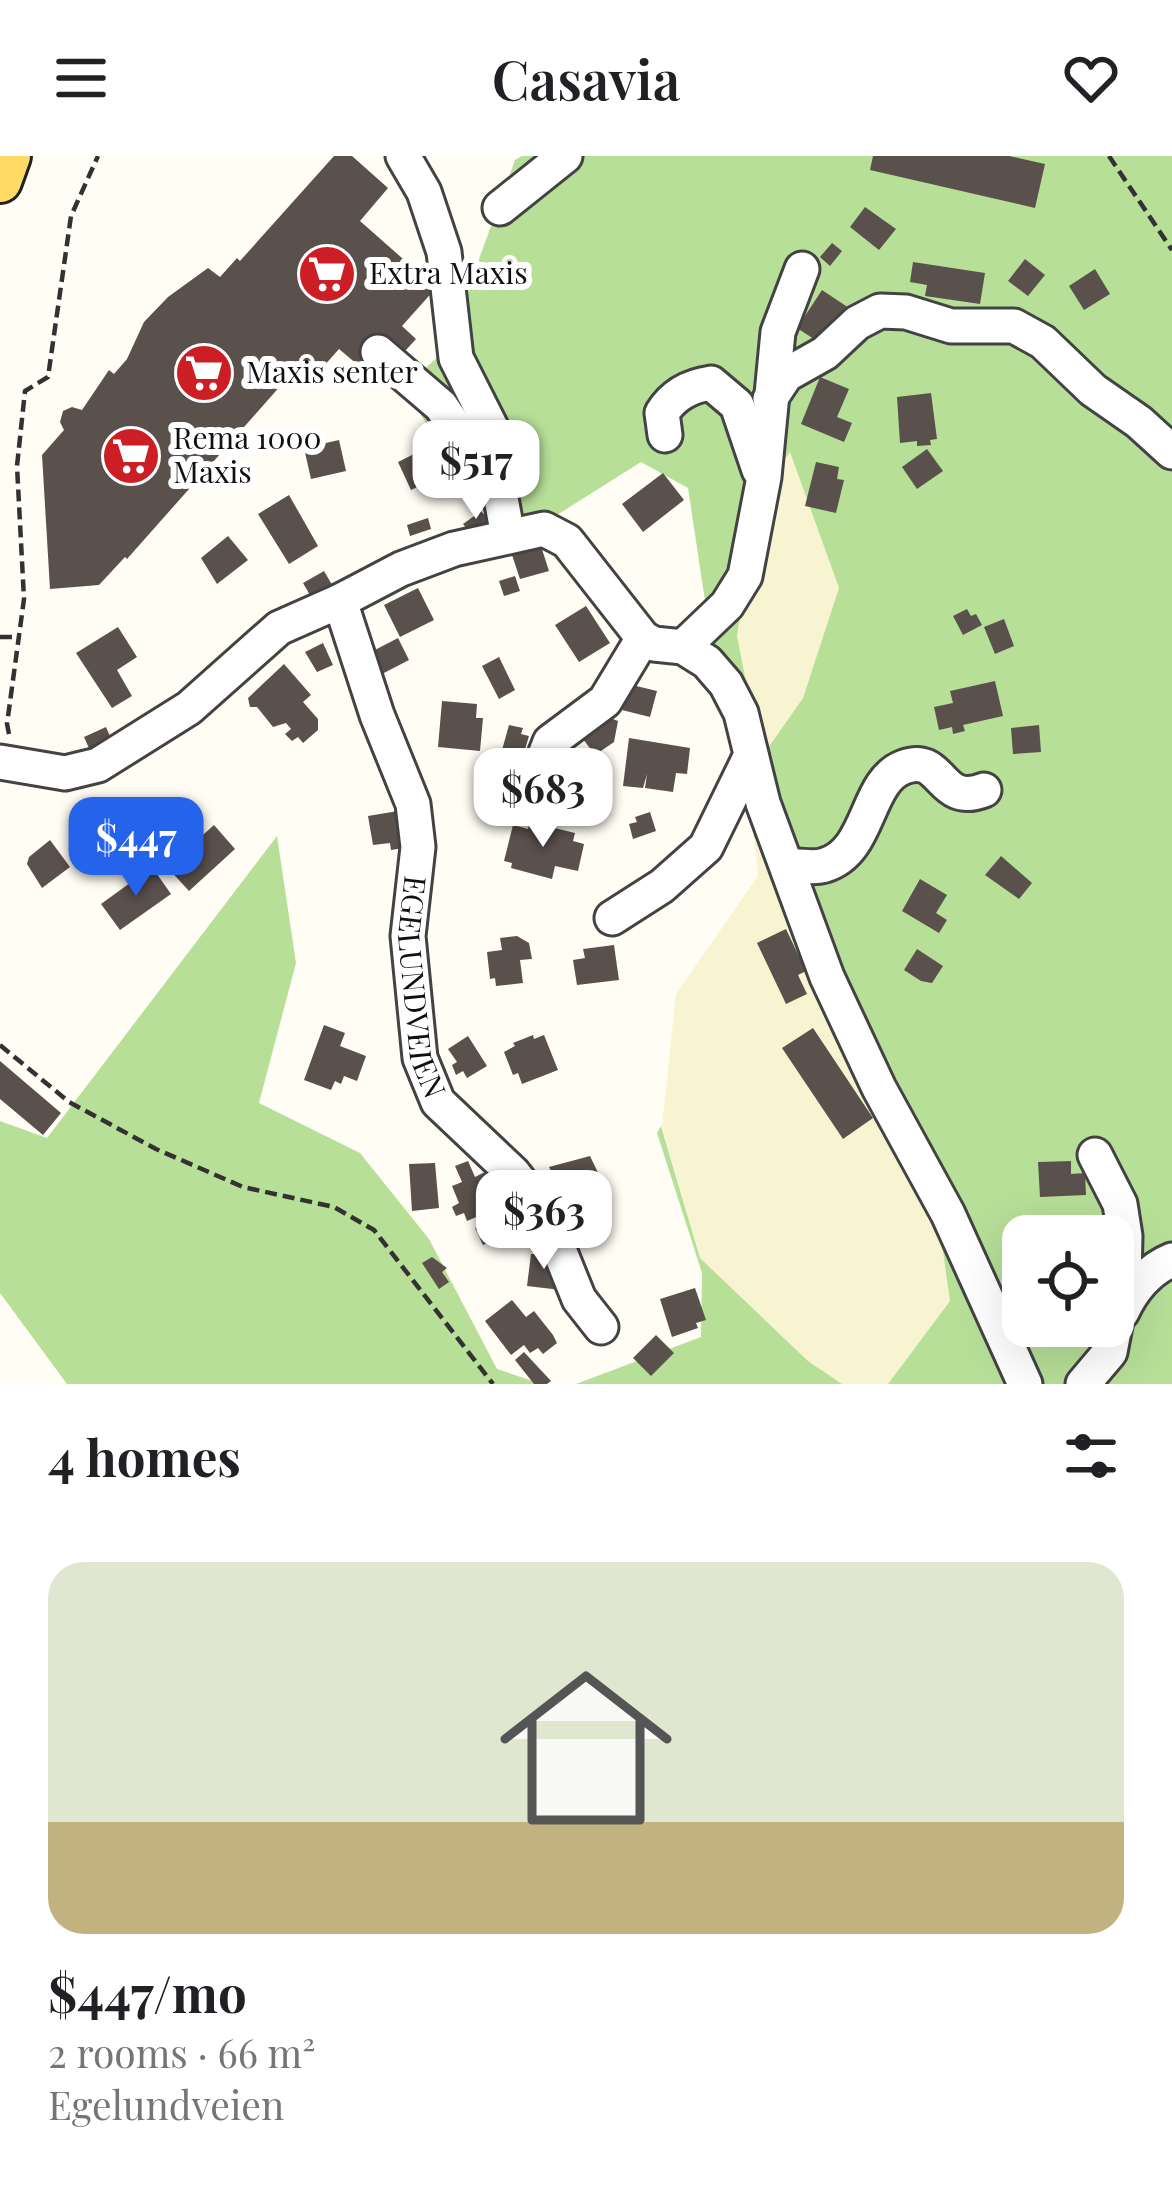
<!DOCTYPE html>
<meta charset="utf-8">
<style>
body{margin:0;font-family:"Playfair Display",serif;background:#f6f6f6;color:#202124;height:100vh;display:flex;flex-direction:column;font-size:45px;white-space:nowrap}
*{box-sizing:border-box;margin:0}
p{font-size:39px;color:#757577}
.icon{flex:none;width:66px;height:66px;fill:none;stroke:currentColor;stroke-width:2;stroke-linecap:round;stroke-linejoin:round}
.map{position:relative;height:1228px;overflow:hidden}
.panel{display:flex;flex-direction:column;background:#fff;flex:1}
.panel>*{flex:none}
.tools{position:absolute;left:1002px;top:1059px;display:grid;gap:24px}
.tools a{display:grid;place-items:center;width:132px;height:132px;border-radius:24px;background:#fff;box-shadow:0 12px 48px #0002;font-size:60px}
.price{position:absolute;translate:-50% -102px;padding:0 27px;border-radius:24px;background:#fff;color:#222;font-size:39px;line-height:78px;filter:drop-shadow(0 3px 6px #0008)}
.price::after{content:'';position:absolute;left:50%;top:72px;width:36px;height:27px;margin-left:-18px;background:inherit;clip-path:polygon(0 0,100% 0,50% 100%)}
.price.current{background:#2563eb;color:#fff}
ul{padding:0;list-style:none}
li{display:grid;align-content:center;gap:24px;height:636px;padding:0 48px}
li+li{border-top:3px solid #e0e0e0}
li span{display:grid;place-items:center;height:372px;border-radius:36px;color:#555}
li>.icon{margin-inline-start:auto}
span .icon{width:216px;height:216px;fill:#fffc;stroke-width:1}
li b{font-size:51px}
h2{display:flex;justify-content:space-between;align-items:center;height:144px;padding:0 48px;font-size:51px}
header{display:flex;justify-content:space-between;align-items:center;height:156px;padding:0 48px;background:#fff;font-size:54px;font-weight:600}
.map>svg:first-child{display:block}
</style>
<header><svg class="icon" aria-label="menu" viewBox="0 0 24 24"><path d="M4 6h16M4 12h16M4 18h16"/></svg>Casavia<svg class="icon" aria-label="heart" viewBox="0 0 24 24"><path d="M12 20l-8-8c-3-5 5-10 8-4 3-6 11-1 8 4z"/></svg></header>
<div class="map">
<svg width="1172" height="1228" viewBox="0 0 1172 1228">
<rect width="100%" height="100%" fill="#fffdf4"/>
<path fill="#f8f4d1" d="M790,295L839,432L803,542L760,603L737,480L760,334Z
M766,668L826,768L859,915L938,1061L950,1145L888,1228H842L808,1205L700,1102L662,970L676,838L758,720L754,682Z"/>
<path fill="#b7df98" fill-rule="evenodd" d="M522,0H1172V1228H888L950,1145L938,1061L859,915L826,768L767,669L754,682L747,621L710,478L688,332L641,306L557,359L499,377L438,289L405,230L446,194L515,4ZM790,296L839,432L803,542L761,602L737,480L760,335ZM1023,1080H1113V1170H1023Z
M277,680L296,807L259,947L360,997L429,1083L497,1213L542,1228H67L0,1137V965L47,982Z
M661,970L700,1102L808,1205L842,1228H576L701,1181L702,1117L657,977Z"/>
<path fill="#5a514c" d="M334,0H352L388,32L360,65L436,132L402,170L416,183L396,205L402,228L384,231L339,193L323,211L327,215L317,227L298,210L127,403L125,401L99,429L50,433L42,299L64,274L60,266L63,255L72,251L82,254L109,214L114,218L127,203L144,166L168,141L208,112L220,121L237,102L240,105Z
M873,0H1009L1045,8L1035,52L870,14Z
M865,51L896,73L879,94L850,71Z
M832,87L842,95L830,110L820,101Z
M1025,103L1045,119L1028,140L1008,125Z
M913,106L985,117L980,148L925,140L927,129L910,126Z
M1095,113L1110,138L1084,154L1069,130Z
M822,134L849,152L828,184L820,187L797,172Z
M820,221L849,233L837,261L852,267L844,286L801,268Z
M931,237L937,283L930,284L931,289L917,290V285L900,287L897,241Z
M339,284L346,315L311,323L304,292Z
M428,285L446,323L432,330L430,325L411,334L398,306L416,297L414,292Z
M927,293L943,315L917,333L902,311Z
M816,306L839,311L837,323L844,324L836,357L805,350Z
M663,317L684,344L643,376L622,348Z
M289,339L318,390L289,408L258,358Z
M481,355L489,364L471,378L463,368Z
M428,362L431,373L410,380L407,369Z
M228,380L248,404L217,428L201,402Z
M540,387L549,415L520,423L511,396Z
M324,415L335,434L314,446L303,427Z
M515,420L520,435L504,440L499,425Z
M418,432L434,464L400,481L384,449Z
M586,450L610,487L579,506L555,469Z
M967,453L971,460L976,458L982,469L963,479L953,460Z
M1004,463L1014,490L995,498L984,471Z
M118,471L137,501L117,514L132,540L112,552L76,497Z
M398,482L409,504L382,518L371,496Z
M323,487L333,509L317,516L305,496Z
M499,501L515,534L499,543L482,510Z
M284,508L311,539L303,546L318,563V574L303,587L298,581L292,585L285,578L291,573L286,567L273,571L257,551H250L248,542Z
M995,525L1003,560L963,569L965,575L953,578L952,571L939,574L934,551L953,547L950,535Z
M628,528L657,535L650,561L622,554Z
M442,545L477,548L476,562H483L480,595L438,591Z
M603,559L618,565L614,586L595,599L580,579Z
M509,569L523,572L521,578L529,580L523,600L502,594Z
M1039,569L1041,596L1013,598L1011,572Z
M106,571L113,587L92,599L84,581Z
M629,582L690,592L687,618L676,617L673,636L645,632L647,618L643,632L623,630Z
M130,646L144,661L151,655L156,664L105,712L83,688Z
M404,654L410,691L391,694L390,687L373,689L368,660Z
M650,656L656,675L633,683L629,668L637,666L635,661Z
M530,666L575,677L573,685L584,688L578,715L555,710L552,723L511,712L512,707L504,705L513,669L528,673Z
M214,669L235,693L189,735L167,711Z
M50,684L70,711L42,732L27,708L29,701Z
M1001,700L1032,727L1019,743L985,719Z
M152,711L171,738L120,774L101,748Z
M920,723L947,739L936,757L947,764L939,777L902,755Z
M786,773L806,815L798,819L807,838L786,848L757,787Z
M517,780L529,787L532,803L520,804L523,827L496,830L495,822L490,823L487,796L502,794L500,782Z
M614,789L619,824L577,829L573,804L585,802L583,793Z
M917,793L943,810L932,827L921,825L904,814Z
M324,869L345,877L340,890L366,900L357,925L344,920L341,928L335,925L331,934L304,924Z
M813,872L873,962L843,983L782,892Z
M533,879L534,883L544,879L558,914L522,928L518,917L513,919L504,896L515,890L513,887Z
M468,880L487,910L467,922L463,915L456,919L452,909L457,906L448,893Z
M0,905L61,957L43,979L0,943Z
M590,1000L602,1025L559,1046L552,1032L558,1030L549,1011Z
M468,1005L475,1021L485,1016L499,1051L494,1053L506,1079L483,1089L475,1072L488,1067V1056L467,1065L464,1057L456,1060L452,1051L459,1047L452,1030L462,1026L455,1010Z
M1071,1005V1018L1085,1017L1086,1039L1040,1041L1038,1006Z
M435,1007L439,1052L412,1055L409,1008Z
M531,1098L556,1099L561,1134L527,1130Z
M432,1101L447,1112L442,1116L449,1126L439,1133L422,1107Z
M695,1132L706,1164L696,1167L698,1172L672,1181L660,1143Z
M512,1144L526,1161L534,1155L553,1179L557,1187L543,1198L538,1192L530,1197L524,1189L511,1199L485,1165Z
M656,1179L674,1197L651,1220L633,1202Z
M524,1196L551,1225L547,1228H534L515,1204Z"/>
<g fill="none" stroke-linecap="round" stroke-linejoin="round">
<g stroke="#434343" stroke-width="39">
<g id="minor">
<path d="M403,0L424,36L444,96L456,202L502,293L500,337L508,380"/>
<path d="M500,52L565,0"/>
<path d="M378,196L441,250L479,306L500,319"/>
<path d="M770,243L786,219L825,197L857,167L880,155L906,156L951,170H1014L1043,186L1093,234L1139,266L1172,296"/>
<path d="M665,279L662,257C673,239 690,230 711,227L737,249L759,314"/>
<path d="M340,445L401,413L454,393L544,373L567,385L643,482L654,488L683,491L707,506L726,528L741,557L763,647L827,821L879,932L948,1058L1025,1228"/>
<path d="M683,491L727,449L745,420L764,321L778,176L802,113"/>
<path id="s1" d="M0,606L65,617L98,609L189,552L279,472L340,445L377,559L413,648L418,691L408,780L420,902L438,946L513,1017L527,1035L552,1076L579,1143L601,1171"/>
<path d="M527,645L550,586L605,545L643,482"/>
<path d="M789,710C801,709 814,713 825,709C871,695 865,625 904,611C944,596 938,652 984,634"/>
<path d="M612,762L662,730L706,691L751,599"/>
<path d="M1122,1156C1132,1134 1149,1113 1172,1104"/>
<path d="M1083,1228L1110,1196L1124,1123L1125,1080L1120,1048L1095,999"/>
</g>
</g>
<g stroke="#212121" stroke-width="48">
<path id="major" d="M0,25L9,0"/>
</g>
<path stroke="#323232" stroke-width="4.5" stroke-dasharray="12 6" stroke-linecap="butt" d="M1109,0L1172,94
M0,481H18
M9,578L7,568L24,443L17,310L25,235L48,221L71,60L98,0
M0,889L69,946L156,993L243,1031L334,1051L374,1074L493,1228"/>
<use href="#minor" stroke="#fff" stroke-width="33"/>
<use href="#major" stroke="#ffda64" stroke-width="42"/>
</g>
<defs>
<g id="supermarket-disc" transform="scale(3)"><circle r="9.5" fill="#cb1e25" stroke="#fff"/><path d="M-6-5.5h2.5l.6 2H6L4.5 2H-2.5L-4.4-4H-6ZM-1.5 3.2a1.3 1.3 0 1 0 .1 0ZM3 3.2a1.3 1.3 0 1 0 .1 0Z" fill="#fff"/></g>
</defs>
<g fill-rule="evenodd">
<use href="#supermarket-disc" x="327" y="118"/>
<use href="#supermarket-disc" x="204" y="217"/>
<use href="#supermarket-disc" x="131" y="300"/>
</g>
<g text-anchor="middle" stroke-width="12" stroke-linejoin="round" paint-order="stroke">
<g font-size="30" fill="#101010" stroke="#fff" text-anchor="start">
<text x="369" y="128">Extra Maxis</text>
<text x="246" y="227">Maxis senter</text>
<text x="173" y="293">Rema 1000<tspan x="173" dy="34">Maxis</tspan></text>
</g>
<g font-size="30" fill="#101010" stroke="#fff">
<text dy="10" stroke="none"><textPath href="#s1" startOffset="795">EGELUNDVEIEN</textPath></text>
</g>
</g>
</svg>
<div class="tools">
<a><svg class="icon" aria-label="locate" viewBox="0 0 24 24"><circle cx="12" cy="12" r="6"/><path d="M12 2v4M12 18v4M2 12h4M18 12h4"/></svg></a>
</div>
<b class="price" style="left:476px;top:366px">$517</b>
<b class="price" style="left:543px;top:694px">$683</b>
<b class="price current" style="left:136px;top:743px">$447</b>
<b class="price" style="left:544px;top:1116px">$363</b>
</div>
<section class="panel">
<h2>4 homes<svg class="icon" aria-label="filters" viewBox="0 0 24 24"><path d="M4 7h16M4 17h16"/><circle cx="9" cy="7" r="2"/><circle cx="15" cy="17" r="2"/></svg></h2>
<ul>
<li><span style="background:linear-gradient(#dfe7d0 70%,#c2b280 0)"><svg class="icon" aria-label="home" viewBox="0 0 24 24"><path d="M3 11l9-7 9 7M6 9v11h12V9"/></svg></span><div><b>$447/mo</b><p>2 rooms · 66 m²</p><p>Egelundveien</p></div></li>
</ul>
</section>
